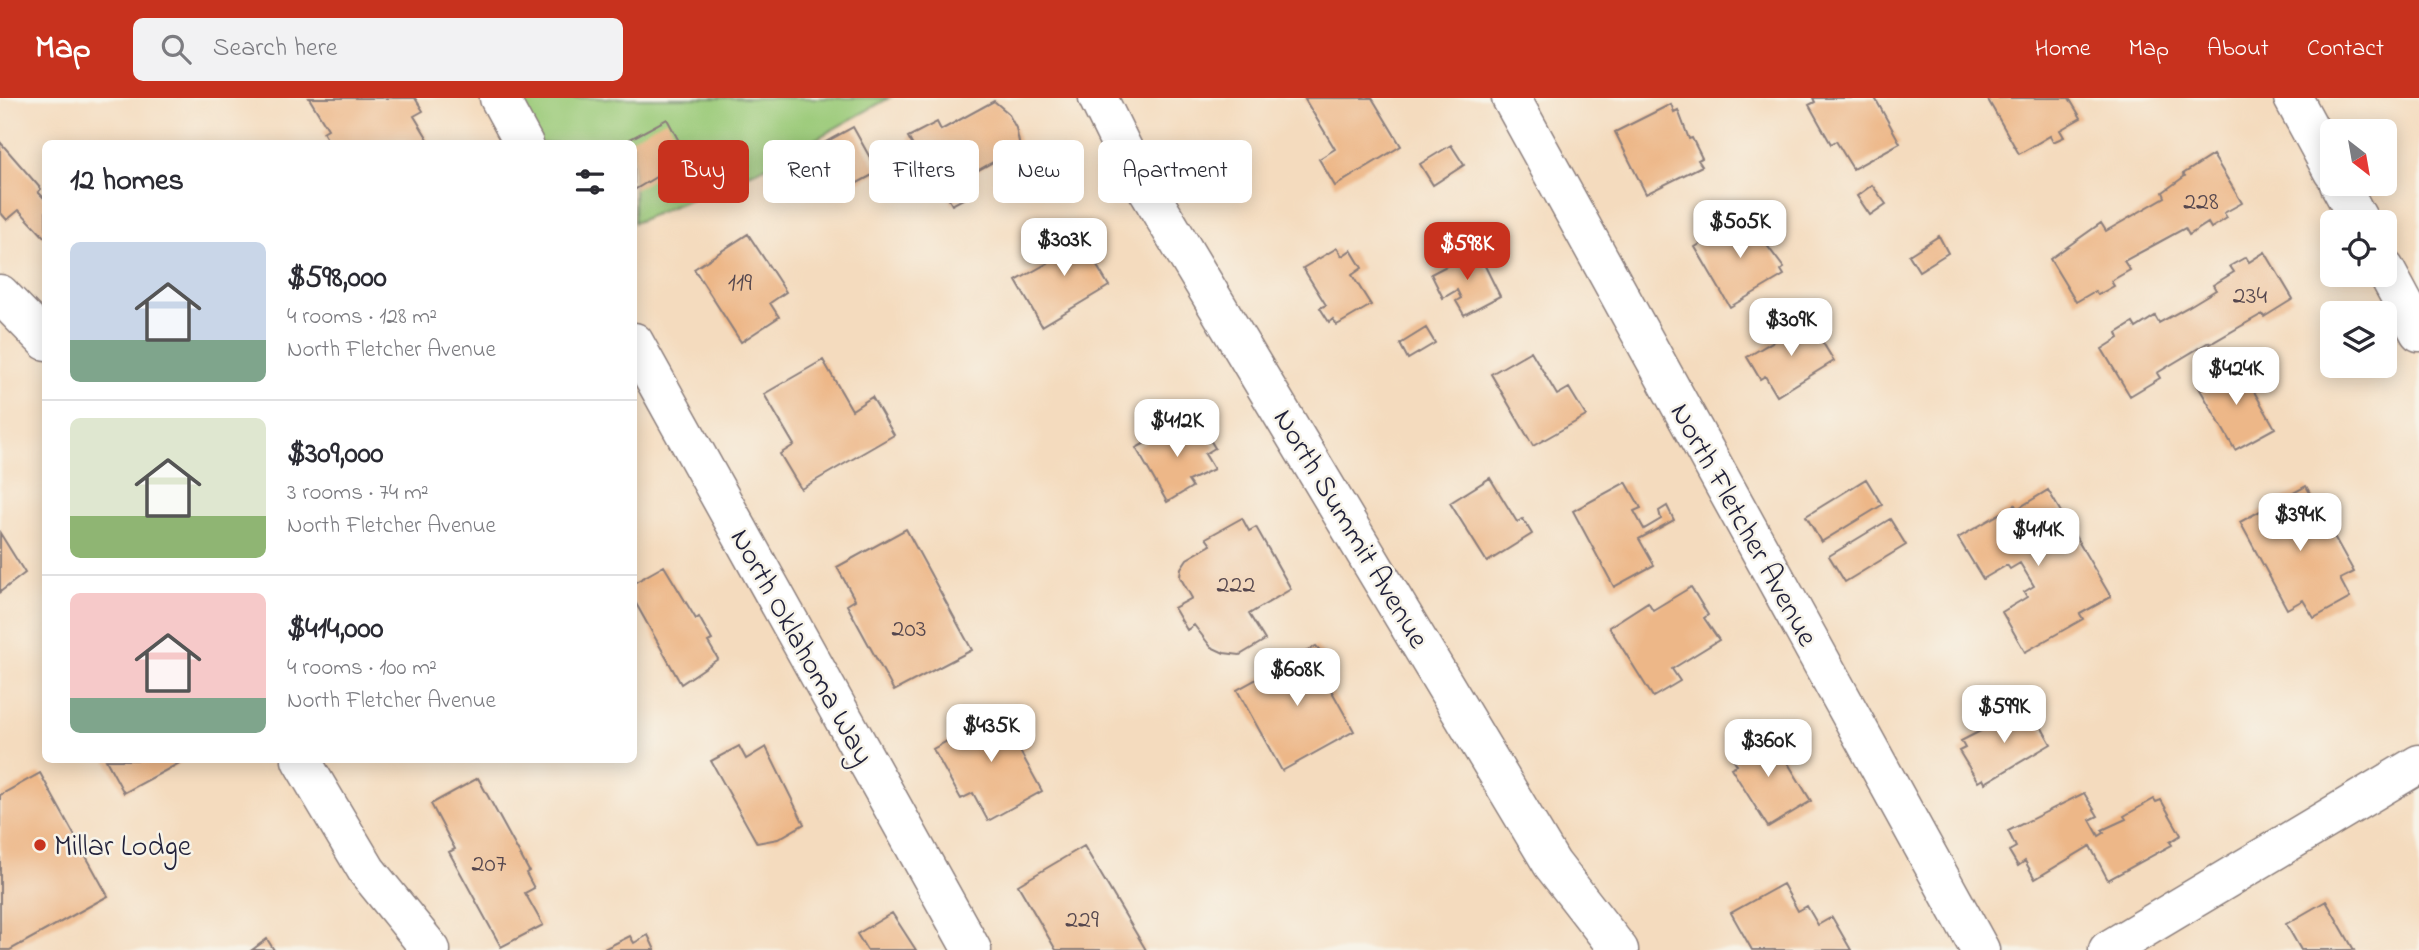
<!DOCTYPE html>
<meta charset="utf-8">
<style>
body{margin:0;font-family:"Indie Flower",sans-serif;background:#f2f2f3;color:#2b2b33;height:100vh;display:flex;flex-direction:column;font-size:26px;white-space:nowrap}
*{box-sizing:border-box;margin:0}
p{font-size:23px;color:#7c7c81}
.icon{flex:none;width:38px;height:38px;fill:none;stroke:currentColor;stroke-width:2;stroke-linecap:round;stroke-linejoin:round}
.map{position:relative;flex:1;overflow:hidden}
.drawer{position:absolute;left:42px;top:42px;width:595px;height:623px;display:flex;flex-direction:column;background:#fff;border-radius:10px;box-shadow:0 4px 18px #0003}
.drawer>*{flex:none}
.top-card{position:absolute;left:658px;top:42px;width:665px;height:63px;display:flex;gap:14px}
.needle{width:46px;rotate:149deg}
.buttons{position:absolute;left:2320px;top:21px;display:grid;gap:14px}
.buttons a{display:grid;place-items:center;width:77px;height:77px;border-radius:10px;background:#fff;box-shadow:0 4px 18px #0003;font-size:35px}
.price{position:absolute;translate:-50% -60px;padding:0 16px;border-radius:14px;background:#fff;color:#222;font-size:23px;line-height:46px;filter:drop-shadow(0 2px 4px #0008)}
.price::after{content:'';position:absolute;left:50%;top:42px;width:21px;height:16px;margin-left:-10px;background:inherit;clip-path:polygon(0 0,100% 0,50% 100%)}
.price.current{background:#c8321e;color:#fff}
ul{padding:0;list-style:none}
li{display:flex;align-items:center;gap:21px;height:175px;padding:0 28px}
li+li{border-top:2px solid #e1e1e2}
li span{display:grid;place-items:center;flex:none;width:196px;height:140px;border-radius:10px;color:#555}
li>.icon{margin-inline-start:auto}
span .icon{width:84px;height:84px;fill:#fffc;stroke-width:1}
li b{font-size:30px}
h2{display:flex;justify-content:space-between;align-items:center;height:84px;padding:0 28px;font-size:30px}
.pill{padding:0 24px;border-radius:10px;background:#fff;box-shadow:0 4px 18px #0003;font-size:24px;line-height:63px}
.pill.current{background:#c8321e;color:#fff}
header{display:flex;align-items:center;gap:42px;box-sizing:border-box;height:98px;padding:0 35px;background:#c8321e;color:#fff}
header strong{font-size:33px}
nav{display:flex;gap:38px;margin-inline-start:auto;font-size:24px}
.search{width:490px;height:63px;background:#f2f2f3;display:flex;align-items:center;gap:18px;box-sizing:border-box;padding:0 24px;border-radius:10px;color:#7c7c81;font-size:26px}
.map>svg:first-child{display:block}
</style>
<header>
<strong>Map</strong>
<div class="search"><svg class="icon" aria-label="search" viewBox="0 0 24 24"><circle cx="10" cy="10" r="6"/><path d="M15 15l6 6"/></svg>Search here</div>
<nav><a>Home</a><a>Map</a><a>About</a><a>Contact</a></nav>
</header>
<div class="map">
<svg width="2419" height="852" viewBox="0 0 2419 852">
<rect width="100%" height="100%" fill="#f7f3e8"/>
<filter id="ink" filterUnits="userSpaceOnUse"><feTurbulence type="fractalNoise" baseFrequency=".0143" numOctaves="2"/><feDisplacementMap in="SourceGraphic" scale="14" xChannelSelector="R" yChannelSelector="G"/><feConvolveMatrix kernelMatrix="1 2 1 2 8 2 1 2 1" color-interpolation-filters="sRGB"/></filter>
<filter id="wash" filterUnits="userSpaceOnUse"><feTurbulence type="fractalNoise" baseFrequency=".00686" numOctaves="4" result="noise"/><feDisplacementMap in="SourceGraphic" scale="28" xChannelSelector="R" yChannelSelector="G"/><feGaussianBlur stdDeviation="1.57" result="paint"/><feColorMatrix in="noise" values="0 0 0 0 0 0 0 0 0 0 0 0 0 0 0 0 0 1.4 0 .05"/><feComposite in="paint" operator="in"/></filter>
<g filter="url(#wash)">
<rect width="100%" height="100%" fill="#f4dbbe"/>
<path fill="#9ccb7a" stroke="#5f765a" stroke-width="2" d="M499,0H889L767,68L634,125V46L524,45Z"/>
<g id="blocks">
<path fill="#edb788" d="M309,0H415L423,13L414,18L431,46H330L323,34L328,31Z
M1304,0H1372L1401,48L1335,88L1319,61L1335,51Z
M1813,0H1875L1900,45L1853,71L1836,43L1831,46L1809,7L1815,4Z
M1987,0H2069L2081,20L2060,32L2064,39L2053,44L2050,38L2019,56Z
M994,3L1008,15L1016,30L1020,49L968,78L976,94L952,107L929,65L924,68L908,39L937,24L941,32Z
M1671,6L1674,14L1678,12L1689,41L1692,40L1702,60L1698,62L1702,68L1646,96L1615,34Z
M667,21L688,60L634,92V46H621Z
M853,29L878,74L837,96L813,51Z
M0,44L41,91L38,94L46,102V141L19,112L7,122L0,114Z
M1451,47L1464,67L1433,87L1420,66Z
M2213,57L2242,105L2224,115L2227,120L2211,130L2208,125L2189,137L2185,130L2154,147L2124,163L2130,172L2111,183L2114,188L2098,197L2095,193L2076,204L2050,161L2101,125L2106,133L2165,99L2163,94L2185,78L2183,76Z
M1872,87L1886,106L1870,117L1857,98Z
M1749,117L1753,123L1756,121L1767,140L1763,142L1784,170L1781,172L1784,177L1730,209L1695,149Z
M1084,131L1104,164L1097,168L1109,188L1042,228L1016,183L1048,165L1042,155Z
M748,136L786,194L770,205L779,219L741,244L694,171Z
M1939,138L1948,155L1919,173L1909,157Z
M1337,150L1342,158L1351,152L1362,170L1352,177L1371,207L1337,227L1333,221L1329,224L1320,210L1326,207L1303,170Z
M1477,152L1500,198L1464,217L1456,203L1461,200L1457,192L1443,200L1431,176Z
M2265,154L2293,201L2264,219L2262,216L2210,246L2209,244L2157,275L2160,280L2130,298L2102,251L2119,240L2117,235L2133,225L2136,230L2155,218L2159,225L2188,209L2216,192L2213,187L2234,174L2230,168L2246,159L2249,164Z
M1809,222L1834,263L1777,298L1765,278L1760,281L1747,259Z
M1426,230L1435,245L1408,261L1400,246Z
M1531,253L1557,297L1569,290L1586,318L1533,348L1491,276Z
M823,262L852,312L872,299L894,337L801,391L780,356L794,347L764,296Z
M2238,266L2275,330L2235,352L2198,288Z
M1186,323L1195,337L1204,332L1215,350L1205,356L1214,371L1188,383L1192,389L1167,404L1136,350Z
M1490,380L1517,424L1523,421L1532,436L1487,464L1450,405Z
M1866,381L1882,407L1821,444L1806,418Z
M1626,384L1641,410L1634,413L1644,431L1661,421L1659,413L1667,408L1674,422L1639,441L1654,467L1614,489L1573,413Z
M2306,388L2354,474L2340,481L2350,500L2314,520L2303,502L2287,511L2240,424Z
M2048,392L2111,499L2080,516L2083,521L2025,554L2002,514L2027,499L2024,494L2034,488L2020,465L2010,471L2007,467L1983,481L1958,440L2015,407L2017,411Z
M1242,420L1249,433L1256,429L1291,491L1249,516L1265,542L1240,557L1224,555L1211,549L1194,527L1187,532L1174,510L1192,500L1180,479L1181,470L1187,461L1211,447L1206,440Z
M1890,421L1906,447L1845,484L1829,458Z
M906,431L972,552L894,593L847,507L855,502L837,469Z
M0,435L25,475L0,494Z
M664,468L696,521L699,519L712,542L708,544L718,561L681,586L634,502V485Z
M1691,489L1708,517L1704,520L1719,542L1672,571L1680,583L1653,599L1609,529L1648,504L1653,512Z
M1316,548L1325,558L1333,580L1326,583L1354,633L1282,673L1237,592Z
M1010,608L1031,646L1020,653L1042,693L988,723L973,695L961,701L933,651Z
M2029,608L2051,646L1985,685L1983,681L1978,684L1959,653L1965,650L1961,643Z
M1760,632L1770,647L1775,644L1811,703L1768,729L1731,670L1737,667L1728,652Z
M739,648L746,661L766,649L804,726L778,741L757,745L711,663Z
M106,662H185L124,695Z
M40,675L108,798L10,852H0V697Z
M478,680L529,773L526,775L534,790L525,795L543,827L501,849L449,754L455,751L431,706Z
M2084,695L2098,718L2090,722L2099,738L2104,735L2102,732L2126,721L2124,718L2154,701L2156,704L2161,702L2181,737L2170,744L2172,747L2108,782L2090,748L2035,781L2025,763L2018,768L2009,753L2016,749L2008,733Z
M1084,748L1146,852H1056L1018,787Z
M1783,786L1798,813L1807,808L1818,827L1832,819L1851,852H1752L1731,815Z
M2326,803L2354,852H2301L2286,826Z
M892,815L916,852H867L857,836Z
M648,837L655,852H602L630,838L634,845Z
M267,841L274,852H252Z"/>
</g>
</g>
<g filter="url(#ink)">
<use href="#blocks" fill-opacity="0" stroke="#8b7e7c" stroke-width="2"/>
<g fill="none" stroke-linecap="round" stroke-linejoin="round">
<g stroke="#8b7e7c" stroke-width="41">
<path id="street" d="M499,0L524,46
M1098,0L1123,51L1552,766L1619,852
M1511,0L1980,852
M2293,0L2333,74
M2339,86L2360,124
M2385,171L2419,234
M0,196L46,243
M634,244L972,852
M301,662L367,773L431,852
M2108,852L2419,666"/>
</g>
<use href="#street" stroke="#fff" stroke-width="38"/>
</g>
</g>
<circle fill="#c8321e" stroke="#f7f3e8" stroke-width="2.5" cx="40" cy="747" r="7"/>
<g text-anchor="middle" stroke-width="5" stroke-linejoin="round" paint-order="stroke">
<g font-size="26" fill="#55474e">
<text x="2201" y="111">228</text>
<text x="740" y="192">119</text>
<text x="2250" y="205">234</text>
<text x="1236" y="494">222</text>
<text x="909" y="538">203</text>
<text x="489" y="773">207</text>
<text x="1082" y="829">229</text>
</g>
<g font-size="30" fill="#22223b" stroke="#f7f3e8">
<text transform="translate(1745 426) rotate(61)" y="10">North Fletcher Avenue</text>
<text transform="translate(1352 430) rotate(59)" y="10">North Summit Avenue</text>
<text transform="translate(803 548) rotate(61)" y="10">North Oklahoma Way</text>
</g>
<g font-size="30" fill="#22223b" stroke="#f7f3e8" text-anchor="start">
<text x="54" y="757">Millar Lodge</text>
</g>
</g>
</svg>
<div class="buttons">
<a><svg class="needle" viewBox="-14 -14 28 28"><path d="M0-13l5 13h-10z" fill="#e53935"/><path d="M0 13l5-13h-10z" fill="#7c7c81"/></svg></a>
<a><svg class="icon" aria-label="locate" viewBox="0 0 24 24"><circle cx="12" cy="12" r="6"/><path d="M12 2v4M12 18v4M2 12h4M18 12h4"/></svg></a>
<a><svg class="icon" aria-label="layers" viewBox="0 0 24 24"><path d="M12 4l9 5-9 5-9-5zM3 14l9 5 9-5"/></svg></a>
</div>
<b class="price" style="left:1740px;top:162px">$505K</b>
<b class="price" style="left:1064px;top:180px">$303K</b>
<b class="price current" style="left:1467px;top:184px">$598K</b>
<b class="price" style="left:1791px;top:260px">$309K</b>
<b class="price" style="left:2236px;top:309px">$424K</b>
<b class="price" style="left:1177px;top:361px">$412K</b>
<b class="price" style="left:2300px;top:455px">$394K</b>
<b class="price" style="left:2038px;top:470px">$414K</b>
<b class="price" style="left:1297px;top:610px">$608K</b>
<b class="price" style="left:2004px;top:647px">$599K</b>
<b class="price" style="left:991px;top:666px">$435K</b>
<b class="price" style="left:1768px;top:681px">$360K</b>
<div class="top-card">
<a class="pill current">Buy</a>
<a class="pill">Rent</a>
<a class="pill">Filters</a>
<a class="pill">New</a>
<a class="pill">Apartment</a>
</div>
<section class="drawer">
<h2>12 homes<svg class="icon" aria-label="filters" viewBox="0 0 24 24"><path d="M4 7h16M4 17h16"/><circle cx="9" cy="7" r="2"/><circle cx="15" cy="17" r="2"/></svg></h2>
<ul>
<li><span style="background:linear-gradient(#c9d6e8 70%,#7fa58c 0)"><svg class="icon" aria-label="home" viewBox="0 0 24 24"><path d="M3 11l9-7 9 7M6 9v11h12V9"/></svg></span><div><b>$598,000</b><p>4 rooms · 128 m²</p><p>North Fletcher Avenue</p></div></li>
<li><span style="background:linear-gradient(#dfe7d0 70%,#8fb573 0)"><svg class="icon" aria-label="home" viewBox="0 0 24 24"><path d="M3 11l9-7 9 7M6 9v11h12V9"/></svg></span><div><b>$309,000</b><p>3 rooms · 74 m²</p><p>North Fletcher Avenue</p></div></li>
<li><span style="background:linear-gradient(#f6c9c9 75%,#7fa58c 0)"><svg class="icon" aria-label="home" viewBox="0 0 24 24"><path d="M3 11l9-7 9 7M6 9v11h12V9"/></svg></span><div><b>$414,000</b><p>4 rooms · 100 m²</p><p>North Fletcher Avenue</p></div></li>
</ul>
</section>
</div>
